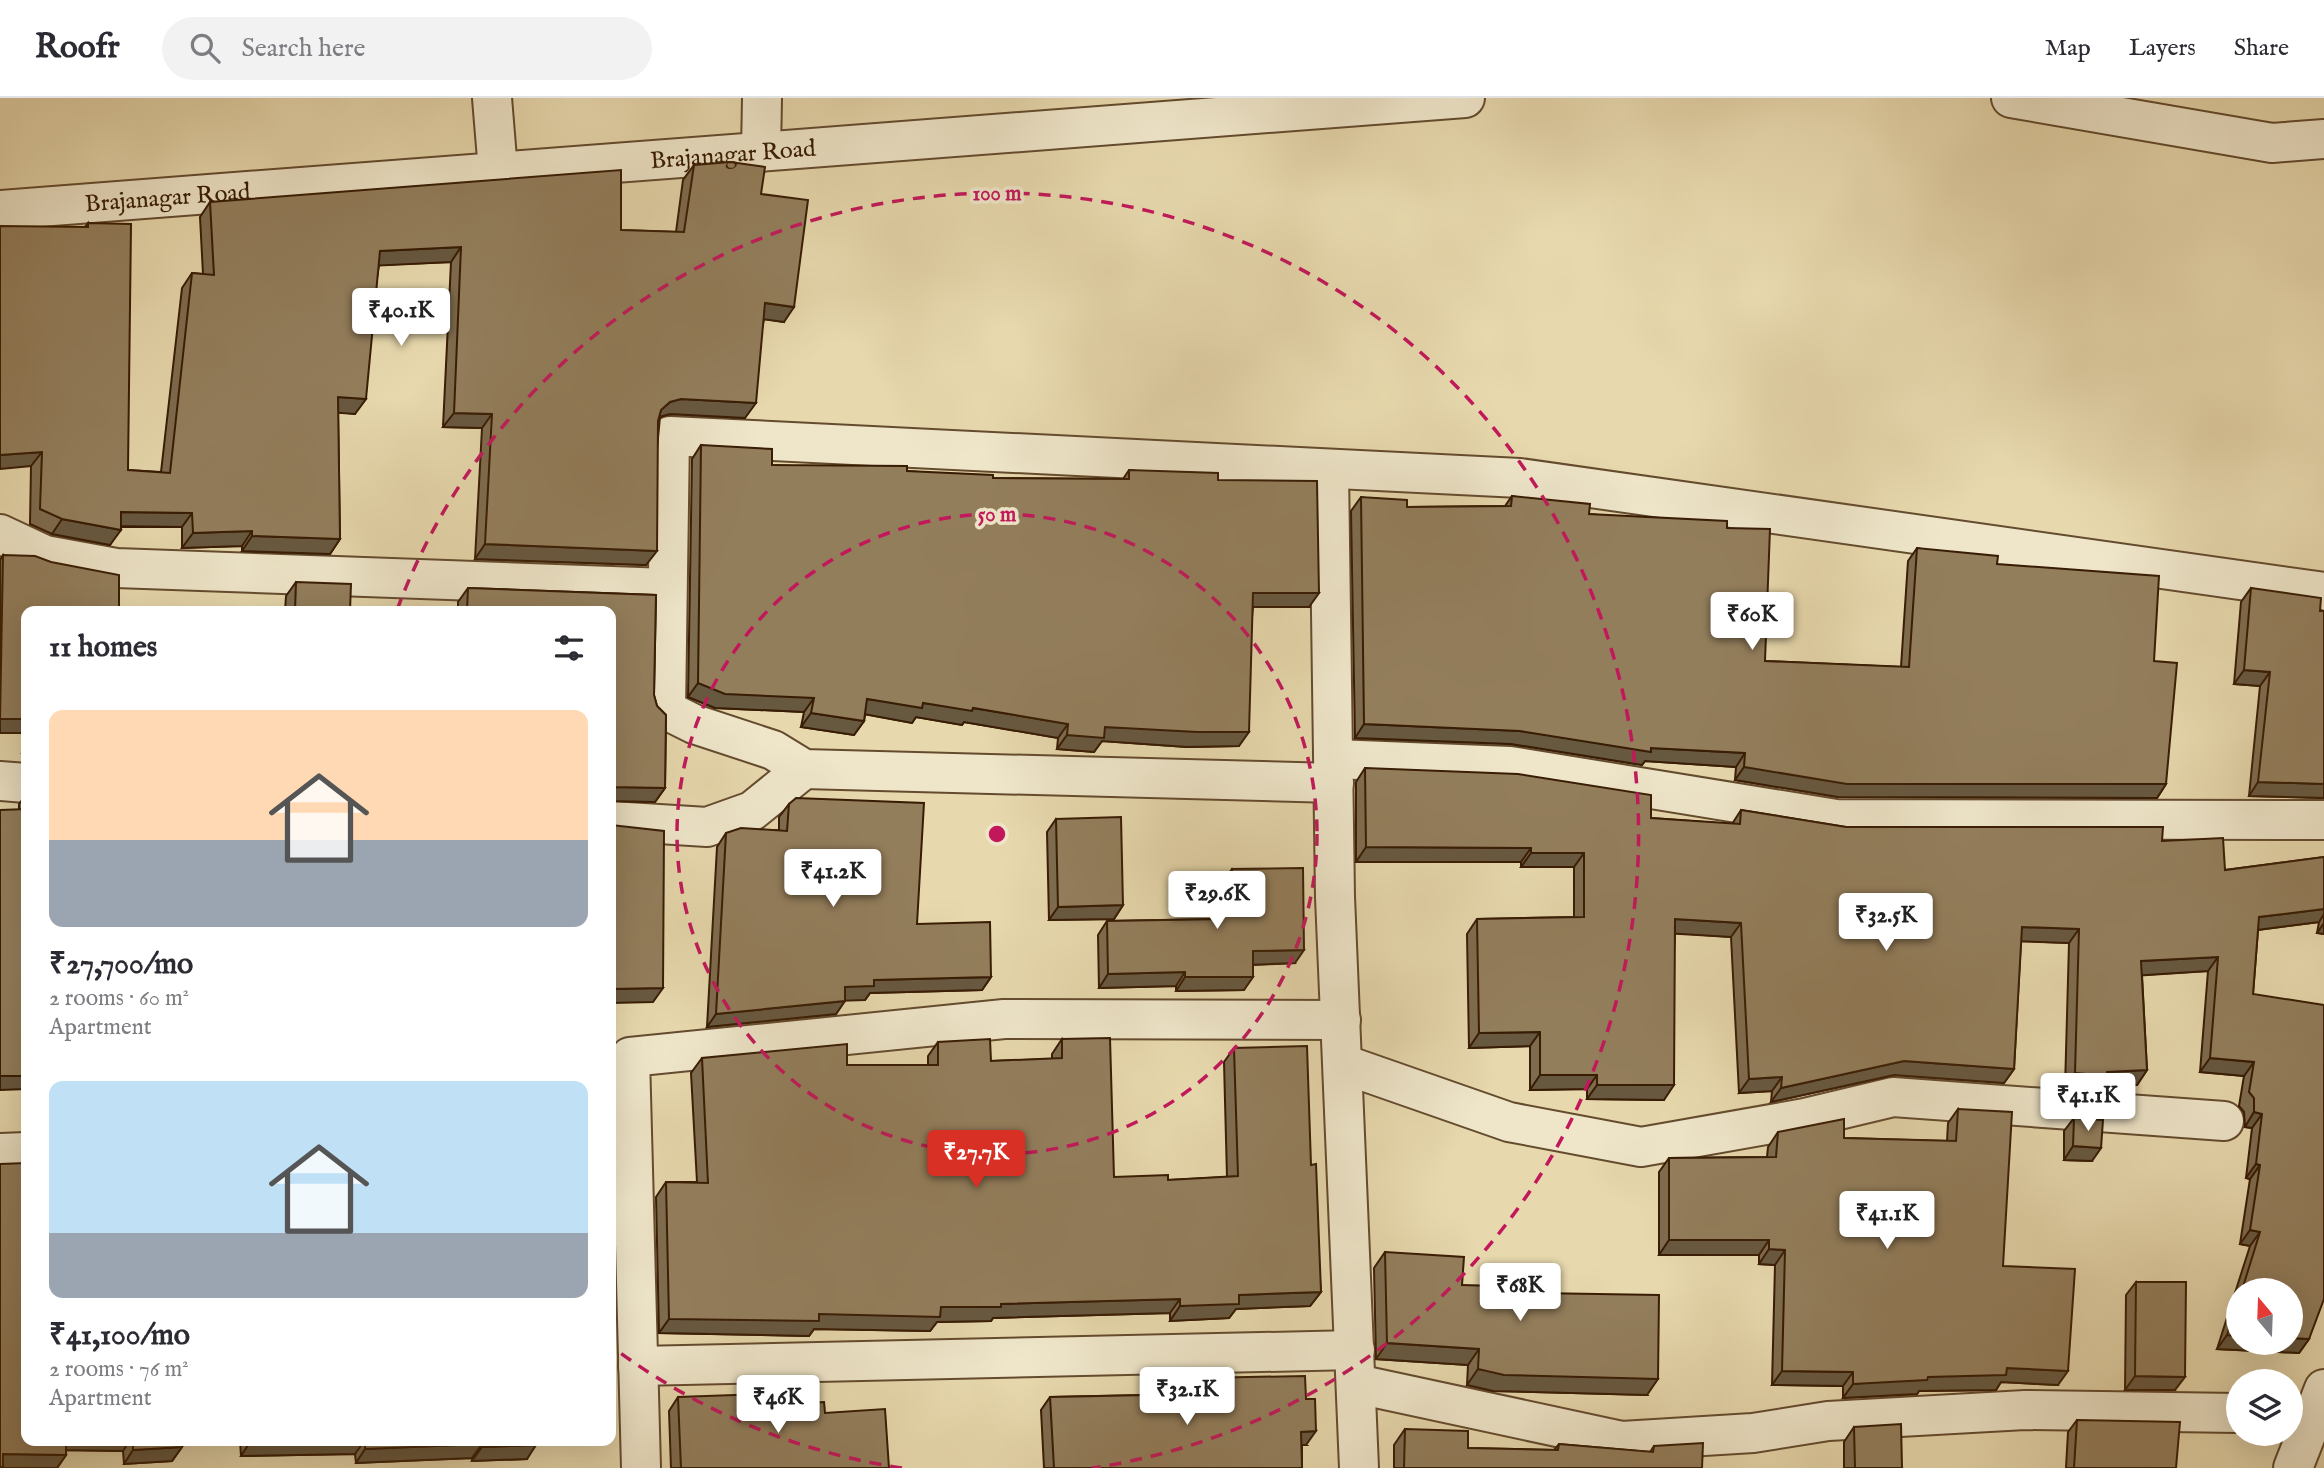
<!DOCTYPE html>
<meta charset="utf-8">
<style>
body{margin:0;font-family:"IM FELL English",serif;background:#f2f2f3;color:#2b2b33;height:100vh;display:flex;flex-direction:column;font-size:26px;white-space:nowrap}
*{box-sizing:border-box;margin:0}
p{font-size:23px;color:#7c7c81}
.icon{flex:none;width:38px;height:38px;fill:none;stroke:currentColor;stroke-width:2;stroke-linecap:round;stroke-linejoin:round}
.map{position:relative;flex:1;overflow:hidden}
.drawer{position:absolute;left:21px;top:508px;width:595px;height:840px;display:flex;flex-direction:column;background:#fff;border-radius:14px;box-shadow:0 7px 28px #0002}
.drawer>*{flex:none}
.needle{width:46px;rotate:341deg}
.buttons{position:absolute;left:2226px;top:1180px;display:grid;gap:14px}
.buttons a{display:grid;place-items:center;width:77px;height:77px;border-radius:50%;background:#fff;box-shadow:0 7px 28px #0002;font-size:35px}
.price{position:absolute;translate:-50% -60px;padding:0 16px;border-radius:7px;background:#fff;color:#222;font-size:23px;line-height:46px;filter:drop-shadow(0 2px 4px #0008)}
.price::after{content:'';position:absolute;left:50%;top:42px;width:21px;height:16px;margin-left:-10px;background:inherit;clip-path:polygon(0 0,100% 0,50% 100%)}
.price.on{background:#d93025;color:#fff}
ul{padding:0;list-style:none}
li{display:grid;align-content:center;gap:14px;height:371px;padding:0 28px}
li span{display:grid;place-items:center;height:217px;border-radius:14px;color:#555}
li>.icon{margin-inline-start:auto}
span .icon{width:126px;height:126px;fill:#fffc;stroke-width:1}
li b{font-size:30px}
h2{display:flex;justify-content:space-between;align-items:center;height:84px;padding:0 28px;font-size:30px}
header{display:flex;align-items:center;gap:42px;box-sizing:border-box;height:98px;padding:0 35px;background:#fff;border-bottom:2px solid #e1e1e2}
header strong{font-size:33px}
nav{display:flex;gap:38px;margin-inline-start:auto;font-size:24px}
.search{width:490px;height:63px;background:#f2f2f3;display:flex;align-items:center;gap:18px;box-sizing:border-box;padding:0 24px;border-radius:38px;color:#7c7c81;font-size:26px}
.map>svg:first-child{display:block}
</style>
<header>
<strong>Roofr</strong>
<div class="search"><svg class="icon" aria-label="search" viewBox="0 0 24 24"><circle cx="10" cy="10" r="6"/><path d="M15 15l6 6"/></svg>Search here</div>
<nav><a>Map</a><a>Layers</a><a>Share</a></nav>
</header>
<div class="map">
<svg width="2324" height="1370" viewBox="0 0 2324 1370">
<rect width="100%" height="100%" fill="#e7d8ad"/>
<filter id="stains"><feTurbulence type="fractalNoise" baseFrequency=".00286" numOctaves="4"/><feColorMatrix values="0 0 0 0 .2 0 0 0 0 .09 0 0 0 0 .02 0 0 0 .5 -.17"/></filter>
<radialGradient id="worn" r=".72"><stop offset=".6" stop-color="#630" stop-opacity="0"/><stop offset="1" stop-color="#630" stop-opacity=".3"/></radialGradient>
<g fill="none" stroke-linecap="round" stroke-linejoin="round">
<g stroke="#644b2e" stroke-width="42">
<g id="street">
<path d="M492,0L498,73"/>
<path d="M2011,0L2272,45L2324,41"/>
<path d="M761,54L762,0"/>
<path id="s1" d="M0,112L1465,0"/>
<path d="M1329,372L1335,799L1359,1370"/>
<path d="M0,436L45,457L116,470L667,490"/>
<path d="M1334,661L1510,668L1836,721L2324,722"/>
<path d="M0,683L26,685"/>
<path d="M1334,685L804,671L773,652L694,626L666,612L670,338L1520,380L2324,494"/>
<path d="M611,723L707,729L752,713L804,671"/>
<path d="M1343,966L1509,1024L1641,1049L1805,1020L1893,999L2224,1023"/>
<path d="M0,1055L26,1054"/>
<path d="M638,1268L1355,1252"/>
<path d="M1357,1286L1622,1343L1753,1335L1828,1323L2025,1312L2238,1315"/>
<path d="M641,1370L630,959L1004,921L1341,922"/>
<path d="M2293,1370L2324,1291"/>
</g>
</g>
<use href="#street" stroke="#efe6ca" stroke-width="38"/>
</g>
<path fill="#7e6c4f" stroke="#381c04" stroke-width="2" fill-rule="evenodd" d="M694,67L761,96L784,224L764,221L745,320L670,316L660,319L646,467L475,461L482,330L443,329L451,164L379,167L355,316L338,314L340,441L330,456L242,453V448L182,450V429H121L110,447L52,436L30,426L31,368L85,129L88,125L128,372L161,374L182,190L192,175L203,176L200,119L210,104L621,132L676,134L683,82Z
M701,347L772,367L907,373L993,380L1123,381L1129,372L1218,382L1309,509H1253L1239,648L1187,649L1102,643L1094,654L1057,651L1058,640L964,624L962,627L916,619L912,625L865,616L864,623L854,637L801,629L804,614L715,610L688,599L692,361Z
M1512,398L1589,416L1727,430L1765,563L1901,569L1908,463L1917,450L1997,466L2154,563L2166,686L2157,700L1838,699L1735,682L1736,669L1645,663L1642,667L1511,646L1355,640L1351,413L1361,399L1407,409L1505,408Z
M3,457L26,513V655H22L23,635H0V462Z
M296,484L350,513H285L286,498Z
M468,490L656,497L654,597L657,608L666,617L665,690L655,704L611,703V513H458V504Z
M2251,490L2324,513V700L2249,698L2260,588L2234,586L2241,504Z
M1365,670L1651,720L1732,726L1741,712L1846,729L2162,743L2225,772L2324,759V836L2317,835L2319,824L2258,832L2253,896L2309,1241L2299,1255L2217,1251L2250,1148L2240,1146L2250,1081L2246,1080L2252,1030L2245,1029L2244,1014L2239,1008L2244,978L2200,974L2208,873L2142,877L2147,972L2137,987L2099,988L2097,992L2065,990L2069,845L2021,843L2014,971L2004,985L1894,977L1771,1004L1772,993L1739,995L1731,839L1675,835L1664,1002L1587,1001V991L1530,992V948L1469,950L1467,836L1477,821L1574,819V769H1521V764H1356V684ZM2238,1192H2291L2238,1244Z
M26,697V992L19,711V706Z
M789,706L917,826L991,879L982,892L870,895L865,902H845L836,916L707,929L717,749L726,735L779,732V719Z
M1056,721L1123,807L1114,821L1049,822L1047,734Z
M1232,771L1295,865L1253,867L1244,892L1176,893V888L1099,890L1098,837L1107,823L1213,821V815L1223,802L1222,785Z
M1062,941L1114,1079L1168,1082L1227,1079L1224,964L1234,950L1311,1067L1321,1194L1310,1208L1236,1211L1229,1220L1170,1223V1215L993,1220L991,1223L937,1224L930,1233L814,1231L809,1238L659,1235L656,1099L666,1084H697L691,975L702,960L847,967H928V958L938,944L991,963L1052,961V956Z
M1958,1011L2003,1168L2058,1287L2001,1284L1996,1292L1919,1293L1917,1296L1843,1300V1288L1772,1287L1775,1167L1759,1166V1157H1659V1074L1669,1060L1767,1059L1768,1049L1778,1034L1844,1040L1947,1043L1948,1025Z
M2074,1020L2092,1063L2064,1062V1033Z
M1385,1154L1462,1187L1536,1195L1647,1297L1493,1293L1467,1287L1468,1267L1376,1261L1374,1170Z
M2136,1184L2175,1292H2125L2126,1197Z
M1199,1280L1306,1347H1302V1370H1044L1041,1312L1050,1299L1190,1296V1294Z
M678,1299L767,1307L825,1315L889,1370H671L669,1313Z
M2077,1322L2176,1370H2066L2068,1334Z
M1854,1329L1902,1370H1844V1344Z
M1405,1331L1468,1350L1554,1352L1559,1346L1650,1354L1654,1348L1702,1370H1394V1347Z
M26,1342H536L527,1361L472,1363V1360L356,1365L355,1356L241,1358L240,1343L182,1346V1349L172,1363L124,1366L123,1353L66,1352V1357L57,1370H0Z"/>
<path fill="#675840" stroke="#381c04" stroke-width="2" d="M461,149L451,164L370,168L380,153Z
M765,205L794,209L784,224L755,220Z
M338,299L366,301L355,316L327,314Z
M681,301L756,305L745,320L670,316L659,319L661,312L670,304Z
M454,315L492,316L482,330L443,329Z
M42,354L31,368L0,371V357Z
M121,414L192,415L182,429L111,428Z
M62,421L121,432L110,447L52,436Z
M252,433L242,448L182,450L193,435Z
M252,438L340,441L330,456L242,453Z
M485,446L657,453L646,467L475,461Z
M1253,495H1319L1309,509H1243Z
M2244,572L2270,574L2260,588L2234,586Z
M698,585L814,600L804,614L715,610L688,599Z
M867,601L923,605L973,610L1068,626L1058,640L964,624L962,627L916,619L912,625L858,615Z
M811,615L864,623L854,637L801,629Z
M0,621H26V629L23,635H0Z
M1364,626L1520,633L1651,650L1745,655L1736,669L1645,663L1642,667L1511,646L1355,640Z
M1105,629L1249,634L1239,648L1187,649L1102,643L1094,654L1057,651L1067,637Z
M26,648V655H22Z
M1744,669L2166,686L2157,700L1838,699L1735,682Z
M2258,684L2324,686V700L2249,698Z
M612,689L665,690L655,704L611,703V690Z
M1366,749L1531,750L1521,764H1356Z
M1531,755H1584L1574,769H1521Z
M1123,807L1114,821L1049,822L1058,809Z
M2324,811V816L2319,824L2249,833L2259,819Z
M1675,821L1741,825L1731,839L1665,835Z
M2324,825V836L2317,835Z
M2022,829L2079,831L2069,845L2012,843Z
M1304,852L1295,865L1243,867L1253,853Z
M2218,859L2208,873L2131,878L2141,863Z
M1185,874L1176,888L1099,890L1108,876Z
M991,879L982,892L870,895L865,902L836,903L845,889L874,882Z
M1185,879H1253L1244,892L1176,893Z
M663,890L653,904L611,905V891Z
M845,903L836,916L707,929L716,916Z
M1540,934L1530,948L1469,950L1479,935Z
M2210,960L2254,964L2244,978L2200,974Z
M1904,963L2014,971L2004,985L1894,977L1771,1004L1781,990Z
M2147,972L2137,987L2099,988L2097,992L2065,990L2075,975Z
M1540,977H1597L1587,991L1530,992Z
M0,978H26V991L0,992Z
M1782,979L1772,993L1739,995L1749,981Z
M1597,987H1674L1664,1002L1587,1001Z
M2254,1014L2262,1016L2252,1030L2245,1029Z
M2073,1048L2101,1050L2092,1063L2064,1062Z
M2256,1066L2260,1067L2250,1081L2246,1080Z
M2250,1132L2260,1134L2250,1148L2240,1146Z
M1669,1142H1769L1759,1157H1659Z
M1769,1151L1785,1152L1775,1167L1759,1166Z
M1321,1194L1310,1208L1236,1211L1229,1220L1170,1223L1180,1208L1239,1197Z
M1180,1201L1170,1215L993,1220L991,1223L937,1224L930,1233L814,1231L809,1238L659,1235L669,1221L819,1216L1001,1206Z
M2227,1237L2238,1238V1244H2291V1240L2309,1241L2299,1255L2217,1251Z
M1387,1245L1479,1251L1468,1267L1376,1261Z
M2007,1270L2068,1273L2058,1287L2001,1284L1996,1292L1919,1293L1917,1296L1843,1300L1853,1286L1928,1279Z
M1478,1271L1658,1281L1647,1297L1493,1293L1467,1287Z
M1782,1273L1853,1274L1843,1288L1772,1287Z
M2135,1278L2185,1279L2175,1292H2125Z
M1316,1333L1306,1347H1292L1301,1334Z
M64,1342H130L123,1353L57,1352Z
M174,1342H240L171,1346Z
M365,1342L355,1356L241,1358L250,1344Z
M482,1346L472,1360L356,1365L365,1351Z
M536,1347L527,1361L472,1363L482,1349Z
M182,1349L172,1363L124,1366L133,1352Z
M3,1356L66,1357L57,1370H0V1360Z"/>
<path fill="#937e5c" stroke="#381c04" stroke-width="2" d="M730,64L765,69L761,96L808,102L794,209L765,205L756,305L681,301L670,304L661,312L658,323L657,453L485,446L492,316L454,315L461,149L380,153L366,301L338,299L340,441L252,438V433L193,435L192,415L121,414V432L62,421L40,411L42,354L0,357V128L88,129V125L131,126L128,372L170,375L192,175L214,177L210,104L621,72V132L684,134L694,67Z
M701,347L772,351V367L907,368V373L993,377V380L1129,381V372L1218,375V382L1317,383L1319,495H1253L1249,634H1197L1105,629L1104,640L1067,637L1068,626L973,610L972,613L923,605L922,610L867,601L864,623L811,615L814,600L725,596L698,585Z
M1512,398L1590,406L1589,416L1727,423V430L1770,431L1765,563L1909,569L1917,450L1998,458L1997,466L2159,478L2154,563L2177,565L2166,686H1847L1744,669L1745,655L1651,650V654L1520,633L1364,626L1361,399L1407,402V409L1511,408Z
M3,457L35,458L51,464L119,477V513H26V621H0Z
M296,484L351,486L350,513H295Z
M468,490L656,497L654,597L657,608L666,617L665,690L612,689L611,690V513H467Z
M2251,490L2321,500L2320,513H2324V686L2258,684L2270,574L2244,572Z
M1365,670L1518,676L1651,697V720L1740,726L1741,712L1846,729H2163L2162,743L2223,740L2225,772L2324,759V811L2259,819L2253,896L2324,907V1201L2309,1241L2291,1240V1192H2242L2260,1134L2250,1132L2260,1067L2256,1066L2262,1016L2254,1014V1000L2249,994L2254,964L2210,960L2218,859L2141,863L2147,972L2107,974V978L2075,975L2079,831L2022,829L2014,971L1904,963L1781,990L1782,979L1749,981L1741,825L1675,821L1674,987H1597V977H1540V934L1479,935L1477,821L1584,819V755H1531V750L1366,749Z
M796,700L924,705L917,826L990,824L991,879L874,882V888L845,889V903L716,916L726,735L741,730L787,733L789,706Z
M26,711V978H0V712Z
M1121,719L1123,807L1058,809L1056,721Z
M611,727L664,733L663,890L611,891Z
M1303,770L1304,852L1253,853V879H1185V874L1108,876L1107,823L1223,821L1222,802H1232V771Z
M1110,940L1114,1079L1168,1077V1082L1238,1078L1234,950L1307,948L1311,1067L1316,1066L1321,1194L1239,1197V1206L1180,1208V1201L1001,1206V1209H941L940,1219L819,1216V1223L669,1221L666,1084L708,1085L702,960L847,946V967H938V944L990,941L991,963L1062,960V941Z
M1958,1011L2012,1014L2003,1168L2075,1171L2068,1273L2007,1270L2006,1277L1928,1279L1927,1282L1853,1286V1274L1782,1273L1785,1152L1769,1151V1142H1669V1060L1776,1059L1778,1034L1844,1021V1040L1956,1043Z
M2074,1020L2103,1022L2101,1050L2073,1048Z
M26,1065V1342H66V1357L3,1356V1369H0V1066Z
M1385,1154L1464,1159L1462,1187L1536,1189V1195L1659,1197L1658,1281L1504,1277L1478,1271L1479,1251L1387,1245Z
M2136,1184H2186L2185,1279L2135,1278Z
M2238,1203V1238L2227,1237Z
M1305,1278L1306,1301H1315L1316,1333L1301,1334L1302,1370H1054L1050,1299L1199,1296V1280Z
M767,1296V1307L824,1304L825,1315L885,1311L889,1370H681L678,1299Z
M2077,1322L2180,1324L2176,1370H2074Z
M1901,1326L1902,1370H1855L1854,1329Z
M1405,1331L1468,1333V1350L1558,1352L1559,1346L1653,1354L1654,1348L1703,1345L1702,1370H1404Z
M133,1342H182V1349L133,1352Z
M250,1342H338L250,1344Z
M365,1342H536V1347L482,1349V1346L365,1351Z"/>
<g fill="none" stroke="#c2185b" stroke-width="3.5" stroke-dasharray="12 9">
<circle cx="997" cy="736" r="320"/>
<path d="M902 1370A641 641 0 0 1 611 1248M397 512A641 641 0 1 1 1092 1370"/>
</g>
<g text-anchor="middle" stroke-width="7" stroke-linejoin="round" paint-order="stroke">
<g font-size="24" fill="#381c04" stroke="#efe6ca">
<text dy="8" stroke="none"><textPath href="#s1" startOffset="735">Brajanagar Road</textPath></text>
<text dy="8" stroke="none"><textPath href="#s1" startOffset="168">Brajanagar Road</textPath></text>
</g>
</g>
<circle cx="997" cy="736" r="10" fill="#c2185b" stroke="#efe6ca" stroke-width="3.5"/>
<g font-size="21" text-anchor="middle" font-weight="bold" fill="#c2185b" stroke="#efe6ca" stroke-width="7" stroke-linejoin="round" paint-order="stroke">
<text x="997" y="102">100 m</text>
<text x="997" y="423">50 m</text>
</g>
<rect width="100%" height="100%" filter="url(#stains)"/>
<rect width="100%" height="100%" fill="url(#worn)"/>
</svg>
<div class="buttons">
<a><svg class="needle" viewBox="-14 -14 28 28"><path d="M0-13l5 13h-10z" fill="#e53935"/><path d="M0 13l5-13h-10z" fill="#7c7c81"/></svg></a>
<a><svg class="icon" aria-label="layers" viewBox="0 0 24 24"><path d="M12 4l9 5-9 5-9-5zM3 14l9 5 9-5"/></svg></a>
</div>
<b class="price" style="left:401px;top:250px">₹40.1K</b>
<b class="price" style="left:1752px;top:554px">₹60K</b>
<b class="price" style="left:833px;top:811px">₹41.2K</b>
<b class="price" style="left:1217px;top:833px">₹29.6K</b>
<b class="price" style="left:1886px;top:855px">₹32.5K</b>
<b class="price" style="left:2088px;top:1035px">₹41.1K</b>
<b class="price on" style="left:976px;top:1092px">₹27.7K</b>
<b class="price" style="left:1887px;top:1153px">₹41.1K</b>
<b class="price" style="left:1520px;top:1225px">₹68K</b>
<b class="price" style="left:1187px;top:1329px">₹32.1K</b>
<b class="price" style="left:778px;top:1337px">₹46K</b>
<section class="drawer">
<h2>11 homes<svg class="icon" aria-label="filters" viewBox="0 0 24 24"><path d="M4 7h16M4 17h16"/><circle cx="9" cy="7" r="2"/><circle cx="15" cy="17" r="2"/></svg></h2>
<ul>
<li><span style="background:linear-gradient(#ffd9b3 60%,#9aa5b1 0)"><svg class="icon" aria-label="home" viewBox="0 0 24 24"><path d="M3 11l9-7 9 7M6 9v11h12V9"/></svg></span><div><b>₹27,700/mo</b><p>2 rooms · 60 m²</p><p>Apartment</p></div></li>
<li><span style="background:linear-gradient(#bfe0f5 70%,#9aa5b1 0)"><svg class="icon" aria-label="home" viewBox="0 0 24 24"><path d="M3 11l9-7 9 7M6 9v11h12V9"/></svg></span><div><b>₹41,100/mo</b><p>2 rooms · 76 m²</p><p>Apartment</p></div></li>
</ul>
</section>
</div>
